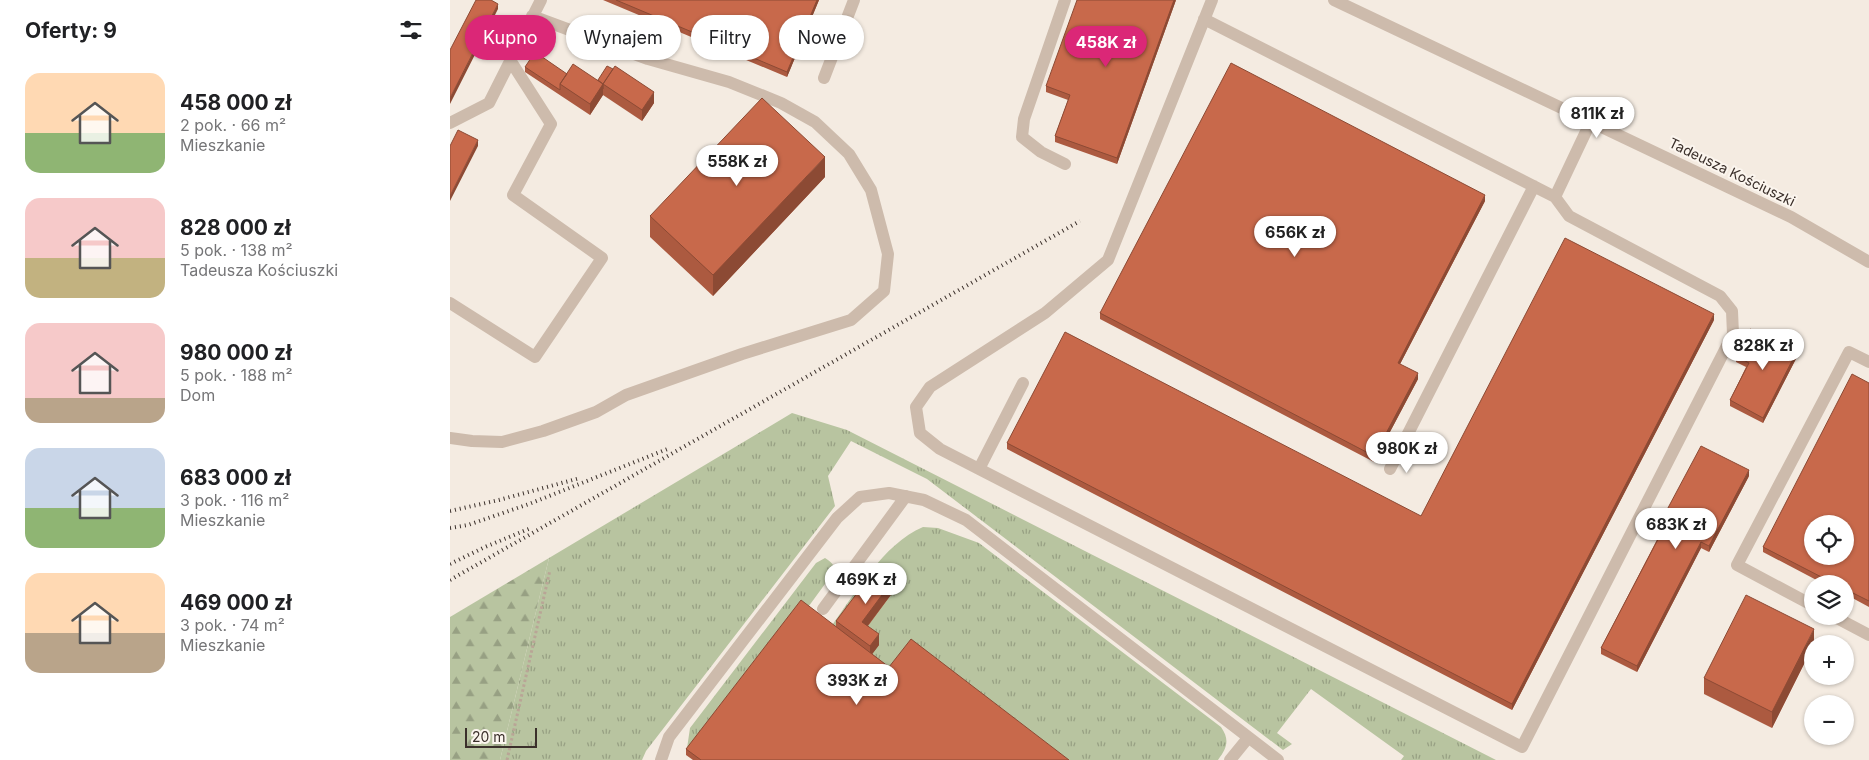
<!DOCTYPE html>
<html lang="pl">
<meta charset="utf-8">
<style>
body{margin:0;font-family:Inter,sans-serif;background:#f6f6f6;color:#202124;height:100vh;display:flex;flex-direction:column;font-size:19px;white-space:nowrap}
*{box-sizing:border-box;margin:0}
p{font-size:16px;color:#757577}
.icon{flex:none;width:28px;height:28px;fill:none;stroke:currentColor;stroke-width:2;stroke-linecap:round;stroke-linejoin:round}
.map{position:relative;flex:1;overflow:hidden}
.sheet{display:flex;flex-direction:column;background:#fff;width:450px}
.sheet>*{flex:none}
.guide{position:absolute;left:15px;top:15px;width:475px;height:45px;display:flex;gap:10px}
.buttons{position:absolute;left:1354px;top:515px;display:grid;gap:10px}
.buttons a{display:grid;place-items:center;width:50px;height:50px;border-radius:50%;background:#fff;box-shadow:0 1px 4px #0004;font-size:25px}
.scale{position:absolute;left:15px;bottom:12px;width:72px;box-sizing:border-box;padding-left:5px;border:2px solid #3b302b;border-top:0;font-size:14px;line-height:18px;white-space:nowrap;color:#3b302b;-webkit-text-stroke:4px #fbf5ee;paint-order:stroke}
.price{position:absolute;translate:-50% -42px;padding:0 11px;border-radius:18px;background:#fff;color:#222;font-size:16px;line-height:32px;filter:drop-shadow(0 1px 2px #0008)}
.price::after{content:'';position:absolute;left:50%;top:30px;width:15px;height:11px;margin-left:-8px;background:inherit;clip-path:polygon(0 0,100% 0,50% 100%)}
.price.on{background:#db2777;color:#fff}
ul{padding:0;list-style:none}
li{display:flex;align-items:center;gap:15px;height:125px;padding:0 25px}
li span{display:grid;place-items:center;flex:none;width:140px;height:100px;border-radius:15px;color:#555}
li>.icon{margin-inline-start:auto}
span .icon{width:60px;height:60px;fill:#fffc;stroke-width:1}
li b{font-size:21px}
h2{display:flex;justify-content:space-between;align-items:center;height:60px;padding:0 25px;font-size:21px}
.tag{padding:0 18px;border-radius:22px;background:#fff;box-shadow:0 1px 4px #0004;font-size:18px;line-height:45px}
.tag.on{background:#db2777;color:#fff}
main{display:flex;flex:1;min-height:0}
.map>svg:first-child{display:block}
</style>
<main>
<section class="sheet">
<h2>Oferty: 9<svg class="icon" aria-label="filters" viewBox="0 0 24 24"><path d="M4 7h16M4 17h16"/><circle cx="9" cy="7" r="2"/><circle cx="15" cy="17" r="2"/></svg></h2>
<ul>
<li><span style="background:linear-gradient(#ffd9b3 60%,#8fb573 0)"><svg class="icon" aria-label="home" viewBox="0 0 24 24"><path d="M3 11l9-7 9 7M6 9v11h12V9"/></svg></span><div><b>458 000 zł</b><p>2 pok. · 66 m²</p><p>Mieszkanie</p></div></li>
<li><span style="background:linear-gradient(#f6c9c9 60%,#c2b280 0)"><svg class="icon" aria-label="home" viewBox="0 0 24 24"><path d="M3 11l9-7 9 7M6 9v11h12V9"/></svg></span><div><b>828 000 zł</b><p>5 pok. · 138 m²</p><p>Tadeusza Kościuszki</p></div></li>
<li><span style="background:linear-gradient(#f6c9c9 75%,#b9a48a 0)"><svg class="icon" aria-label="home" viewBox="0 0 24 24"><path d="M3 11l9-7 9 7M6 9v11h12V9"/></svg></span><div><b>980 000 zł</b><p>5 pok. · 188 m²</p><p>Dom</p></div></li>
<li><span style="background:linear-gradient(#c9d6e8 60%,#8fb573 0)"><svg class="icon" aria-label="home" viewBox="0 0 24 24"><path d="M3 11l9-7 9 7M6 9v11h12V9"/></svg></span><div><b>683 000 zł</b><p>3 pok. · 116 m²</p><p>Mieszkanie</p></div></li>
<li><span style="background:linear-gradient(#ffd9b3 60%,#b9a48a 0)"><svg class="icon" aria-label="home" viewBox="0 0 24 24"><path d="M3 11l9-7 9 7M6 9v11h12V9"/></svg></span><div><b>469 000 zł</b><p>3 pok. · 74 m²</p><p>Mieszkanie</p></div></li>
</ul>
</section>
<div class="map">
<svg width="1419" height="760" viewBox="0 0 1419 760">
<defs>
<pattern id="grass-tufts" width="24" height="20" patternUnits="userSpaceOnUse" patternTransform="scale(1.25)"><rect width="24" height="20" fill="#b8c4a0"/><path d="M3 7l-1-3M5 7V3M7 7l1-3M15 17l-1-3M17 17v-4M19 17l1-3" fill="none" stroke="#97a083"/></pattern>
<pattern id="forest-firs" width="22" height="20" patternUnits="userSpaceOnUse" patternTransform="scale(1.25)"><rect width="22" height="20" fill="#b8c4a0"/><path d="M5 1l3.5 6h-7zM16 11l3.5 6h-7z" fill="#97a083"/></pattern>
</defs>
<rect width="100%" height="100%" fill="#f4ebe1"/>
<path fill="url(#grass-tufts)" d="M342,413L397,430L1046,760H951L954,756L861,689L827,733L842,744L833,750L477,479L401,441L378,476L385,506L196,751L192,760H50L99,558Z
M473,527L488,528L529,543L771,727C780,740 777,748 768,760H612L439,673L380,628C405,594 433,544 473,527Z
M375,558C382,563 386,565 383,573L356,610L236,755L240,728L366,563Z"/>
<path fill="url(#forest-firs)" d="M99,558L50,760H0V617Z"/>
<g fill="none" stroke-linecap="round" stroke-linejoin="round">
<path stroke="#b9a596" stroke-width="3" stroke-dasharray="2.5 2.5" stroke-linecap="butt" d="M57,760L100,570"/>
<path stroke="#cdbbac" stroke-width="12" d="M615,0L574,119L572,137L591,152L615,164
M884,0L1341,217L1419,262
M754,19L1105,197L1119,216L1270,296L1282,311L1283,334L1072,747L490,449L470,433L466,407L480,387L595,313L658,260L762,0
M374,78L404,0
M0,123L39,103L91,0
M1105,197L1141,121
M0,303L85,357L152,258L63,195L101,124L60,60
M0,438L22,441L52,442L93,431L146,412L176,395L292,354L401,320L434,291L438,254L421,190L399,154L365,122L331,103L279,82L198,59L82,16
M529,469L573,383
M940,469L1084,186
M1362,605L1287,565L1399,352L1419,362
M373,609L456,496
M1383,616L1419,635
M211,760L219,737L387,518L410,497L439,493L474,500L516,520L828,760
M780,760L798,738"/>
<path stroke="#3b302b" stroke-width="4" stroke-dasharray="1 4" stroke-linecap="butt" d="M0,511L49,500L130,478
M0,528L18,525L79,504L220,448
M0,564L35,547L81,528
M0,580L630,221"/>
</g>
<path fill="#ac5a40" d="M153,0H369L337,77Z
M726,0L667,164L605,142V136L618,100L596,92V86Z
M75,67L117,74L148,80L204,103L192,121L153,95L140,115L75,72Z
M375,177L263,296L200,237V216Z
M1035,201L950,364L968,379L924,462L650,319V313Z
M1264,320L1062,710L557,449V443L971,516Z
M1334,346L1351,349L1313,423L1280,406V400L1296,367L1286,362V356Z
M1419,383V607L1395,594V584H1374L1313,552V547Z
M1299,476L1259,552L1251,548L1187,672L1151,654V648L1213,528L1211,527V521Z
M446,588L418,626L429,645L422,654L439,667L619,760H243L236,755V749L386,626V621Z
M1364,644L1322,728L1254,694V678Z"/>
<path fill="#8c4a34" d="M367,0H369L337,77V72Z
M724,0H726L667,164V158Z
M48,4V9L0,104V98Z
M153,84V95L140,115V104Z
M204,92V103L192,121V110Z
M28,140V146L0,201V196Z
M375,157V177L263,296V275Z
M1035,195V201L948,368V363Z
M1264,314V320L1062,710V704Z
M1351,343V349L1313,423V418Z
M968,373V379L924,462V456Z
M1299,470V476L1259,552V546Z
M1251,542V548L1187,672V666Z
M446,576V588L412,633V622Z
M1364,629V644H1362V648L1322,728V712Z
M429,634V645L420,657V646Z"/>
<path fill="#c8694b" stroke="#8c4a34" fill-rule="evenodd" d="M26,0H41L48,4L0,98V50Z
M166,0H367L337,72Z
M627,0H724L667,158L605,136L620,95L596,86Z
M85,52L117,74L110,84V90L75,67Z
M781,63L1035,195L948,363L968,373L924,456L650,313Z
M123,64L153,84L140,104L110,84Z
M157,66L163,69L153,84V89V84L148,80Z
M165,66L204,92L192,110L153,84Z
M312,98L375,157L263,275L200,216Z
M8,130L28,140L0,196V146Z
M1115,238L1264,314L1062,704L557,443L615,332L971,516Z
M1300,329L1334,346L1338,337L1351,343L1313,418L1280,400L1299,363L1286,356Z
M1402,374L1419,383V601L1395,589V584H1385L1313,547ZM1362,524H1395V556H1362Z
M1251,446L1299,470L1259,546L1251,542L1187,666L1151,648L1216,524L1211,521Z
M429,564L446,576L412,622L429,634L420,646L386,621Z
M1296,595L1364,629L1322,712L1254,678Z
M351,600L439,667L461,639L619,760H251L236,749Z"/>
<g text-anchor="middle" stroke-width="4" stroke-linejoin="round" paint-order="stroke">
<g font-size="14" fill="#3b302b" stroke="#fbf5ee">
<text transform="translate(1282 172) rotate(26)" y="5">Tadeusza Kościuszki</text>
</g>
</g>
</svg>
<div class="buttons">
<a><svg class="icon" aria-label="locate" viewBox="0 0 24 24"><circle cx="12" cy="12" r="6"/><path d="M12 2v4M12 18v4M2 12h4M18 12h4"/></svg></a>
<a><svg class="icon" aria-label="layers" viewBox="0 0 24 24"><path d="M12 4l9 5-9 5-9-5zM3 14l9 5 9-5"/></svg></a>
<a>+</a>
<a>−</a>
</div>
<div class="scale">20 m</div>
<b class="price on" style="left:656px;top:68px">458K zł</b>
<b class="price" style="left:1147px;top:139px">811K zł</b>
<b class="price" style="left:287px;top:187px">558K zł</b>
<b class="price" style="left:845px;top:258px">656K zł</b>
<b class="price" style="left:1313px;top:371px">828K zł</b>
<b class="price" style="left:957px;top:474px">980K zł</b>
<b class="price" style="left:1226px;top:550px">683K zł</b>
<b class="price" style="left:416px;top:605px">469K zł</b>
<b class="price" style="left:407px;top:706px">393K zł</b>
<div class="guide">
<a class="tag on">Kupno</a>
<a class="tag">Wynajem</a>
<a class="tag">Filtry</a>
<a class="tag">Nowe</a>
</div>
</div>
</main>
